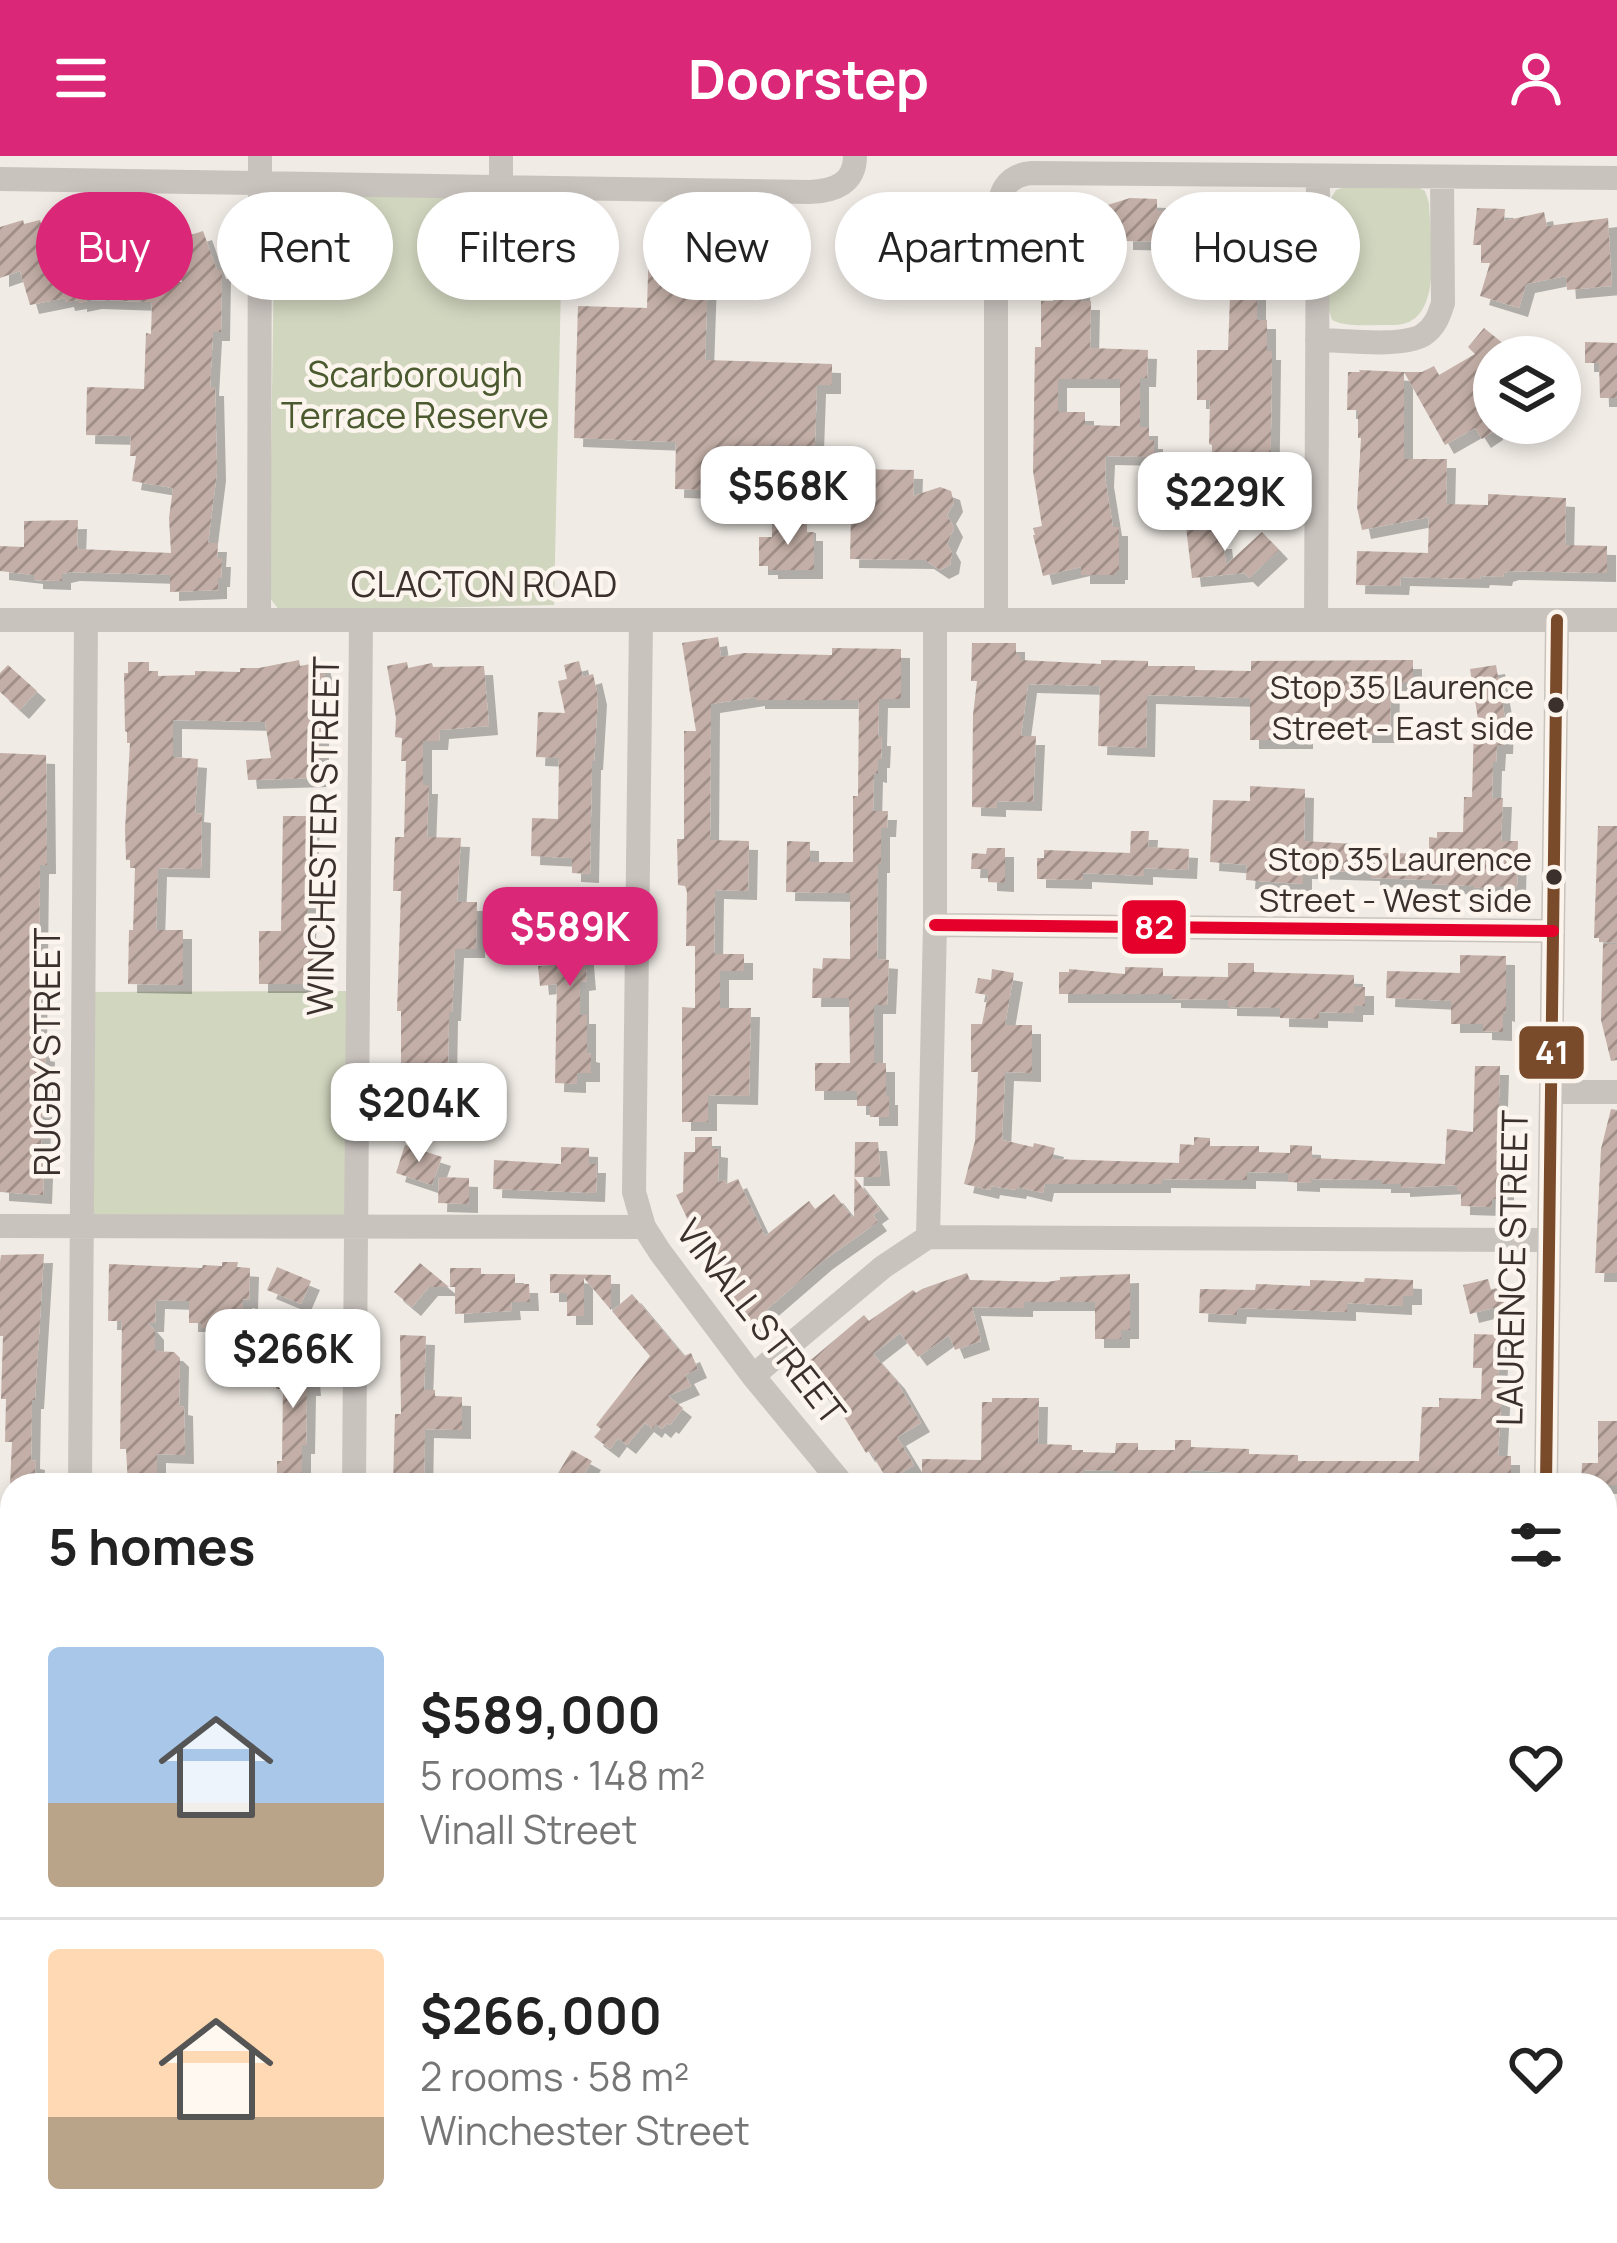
<!DOCTYPE html>
<meta charset="utf-8">
<style>
body{margin:0;font-family:Manrope,sans-serif;background:#f6f6f6;color:#222;height:100vh;display:flex;flex-direction:column;font-size:45px;white-space:nowrap}
*{box-sizing:border-box;margin:0}
p{font-size:39px;color:#767676}
.icon{flex:none;width:66px;height:66px;fill:none;stroke:currentColor;stroke-width:2;stroke-linecap:round;stroke-linejoin:round}
.map{position:relative;flex:1;overflow:hidden}
.side{position:absolute;left:0px;top:1317px;width:1617px;height:771px;display:flex;flex-direction:column;background:#fff;border-radius:36px 36px 0 0;box-shadow:0 6px 18px #0003}
.side>*{flex:none}
.banner{position:absolute;left:36px;top:36px;width:1545px;height:108px;display:flex;gap:24px}
.controls{position:absolute;left:1473px;top:180px;display:grid;gap:24px}
.controls a{display:grid;place-items:center;width:108px;height:108px;border-radius:50%;background:#fff;box-shadow:0 6px 18px #0003;font-size:60px}
.price{position:absolute;translate:-50% -102px;padding:0 27px;border-radius:24px;background:#fff;color:#222;font-size:39px;line-height:78px;filter:drop-shadow(0 3px 6px #0008)}
.price::after{content:'';position:absolute;left:50%;top:72px;width:36px;height:27px;margin-left:-18px;background:inherit;clip-path:polygon(0 0,100% 0,50% 100%)}
.price.selected{background:#db2777;color:#fff}
ul{padding:0;list-style:none}
li{display:flex;align-items:center;gap:36px;height:300px;padding:0 48px}
li+li{border-top:3px solid #e0e0e0}
li span{display:grid;place-items:center;flex:none;width:336px;height:240px;border-radius:12px;color:#555}
li>.icon{margin-inline-start:auto}
span .icon{width:144px;height:144px;fill:#fffc;stroke-width:1}
li b{font-size:51px}
h2{display:flex;justify-content:space-between;align-items:center;height:144px;padding:0 48px;font-size:51px}
.chip{padding:0 42px;border-radius:54px;background:#fff;box-shadow:0 6px 18px #0003;font-size:42px;line-height:108px}
.chip.selected{background:#db2777;color:#fff}
header{display:flex;justify-content:space-between;align-items:center;height:156px;padding:0 48px;background:#db2777;color:#fff;font-size:54px;font-weight:700}
.map>svg:first-child{display:block}
</style>
<header><svg class="icon" aria-label="menu" viewBox="0 0 24 24"><path d="M4 6h16M4 12h16M4 18h16"/></svg>Doorstep<svg class="icon" aria-label="person" viewBox="0 0 24 24"><circle cx="12" cy="8" r="4"/><path d="M4 21q1-7 8-7t8 7"/></svg></header>
<div class="map">
<svg width="1617" height="2087" viewBox="0 0 1617 2087">
<defs>
<pattern id="building-hatch" width="6" height="6" patternUnits="userSpaceOnUse" patternTransform="scale(3)"><rect width="6" height="6" fill="#c3afa7"/><path d="M-1 1l2-2M0 6l6-6M5 7l2-2" fill="none" stroke="#a08f88"/></pattern>
<filter id="shadow"><feDropShadow dx="9" dy="9" stdDeviation="0" flood-color="#0004"/></filter>
</defs>
<rect width="100%" height="100%" fill="#f0ebe5"/>
<path fill="#d1d6bf" d="M1348,30H1416L1425,35L1429,47C1430,79 1442,151 1409,166C1400,170 1390,169 1380,169C1364,169 1346,171 1332,164L1329,154L1330,44L1336,34Z
M275,31L563,36L554,449L280,455L269,441Z
M352,835V1071L86,1070L87,836Z"/>
<path fill="url(#building-hatch)" fill-rule="evenodd" filter="url(#shadow)" d="M1130,42L1157,43V55L1288,56V86H1272V128H1257V164H1267V195H1272L1270,352L1241,350L1243,298L1212,297V289L1209,288L1210,244H1197V194H1228L1232,88L1198,87V92L1177,91V86L1124,85V70L1082,83L1081,145H1091L1090,192L1148,194L1147,222H1140V271H1149V284H1154V301L1106,300L1105,322L1113,371H1119V415H1116V419H1081V411L1043,420L1033,379H1035L1033,372L1042,370L1033,315L1035,191H1041V145H1053L1054,111H1042V96H1051L1040,61L1093,45L1095,53ZM1058,223H1120V270L1085,269V256H1058Z
M1477,52L1505,53L1504,65L1544,56L1547,70L1608,62L1612,130L1567,134L1566,120L1526,128L1519,152L1480,140L1490,107H1481V89H1473Z
M23,64L24,68L40,64L42,71L65,67L83,69L126,66L125,125L182,126L169,86L203,75L217,114H222L221,176H213L210,231H215L217,316L208,387H218L217,402H222L221,422H218V434L170,436V419L71,416L62,418V425L34,424V419L0,415V390L24,391V365L78,364L77,391L79,393L171,397L169,362L173,332L132,325L136,300H130L131,280L86,279L87,231L144,233L146,177L151,178L152,146L93,144L78,147V144L66,146L65,142L30,149L20,115L0,122V71Z
M649,86L709,88L705,204L832,208V229H817L814,314L741,312V335L675,333L676,286L574,282L578,150L647,152Z
M1484,172L1520,201H1494V275L1482,283L1475,272L1445,289L1404,216H1422L1434,210L1439,219L1475,198L1468,191Z
M1585,186L1617,187V242H1600L1599,207H1585Z
M1359,214L1404,216V303H1447L1446,348L1488,349V338L1566,342L1565,389L1607,390V417L1510,415L1504,417L1503,421L1481,420L1480,423L1401,421L1400,430L1356,429L1357,395L1428,397L1429,361L1362,374L1357,351L1361,282H1358V254H1347L1348,216H1360Z
M852,313L914,314L913,340L940,331L951,335L954,347L947,359L954,372L947,388L952,397L950,409L940,414L925,404L850,403Z
M1216,367L1218,384H1223L1226,409L1262,376L1279,394L1249,422L1244,417L1192,422L1186,371Z
M772,368H807V376H814V414H769V410H759V381H772Z
M718,481L721,501L745,497L832,499V492L901,493V543H879L878,581H882L881,603H878V618L874,617L873,655H888L887,672H881V708H878L877,803L889,804L887,849H874V907H886V940H889V961H870V950H857V935H815V907H850L849,842H812L813,812L822,813L823,802L850,803V737L786,736L787,685L810,686V706H853V640H858L859,544H756V541L711,548L710,684L749,685L748,735L715,734L714,798H744V815H720V852H751L749,940L708,939V966H682V851L695,852V790H686L687,736L685,730L678,729L677,683H684V575H696L682,487Z
M972,487H1016V498H1020V504L1101,508V504L1148,505V510H1195V514L1251,515V505L1413,504V526H1391L1390,578H1363V570L1304,569V584H1250V542L1147,539L1146,592L1098,590L1100,530L1028,528L1021,580H1036L1033,646L997,645V652L972,651L973,559L977,525H971Z
M299,504L300,510L321,506L326,526L324,530L315,531L322,577H320V622L248,624L246,604L271,602L265,566L173,564V601L198,603L195,657L202,658L201,713L158,712L156,774H183V829L128,828L129,774H133L135,712H130V704H126L125,674L130,587H127V576L125,575L124,517H128V506H149V515H158V520L195,519V515L240,516V512H259Z
M579,505L583,521L593,518L598,540L594,605H592L590,718L572,717V702L531,700L532,662L558,663L559,602L536,601L538,556L565,557L558,525L567,523L564,509Z
M407,506L408,512L432,507L433,511L484,510L489,570L440,574L439,585H423V629H429L427,681L461,682L457,746H477L476,793H455L452,856H449L447,975L401,974V855H397L401,735H393L395,681H404L406,605H401L402,582L395,581L396,562L387,510Z
M8,509L37,535L20,554L0,536V517Z
M1496,509L1505,562L1504,589H1497L1496,606H1493L1492,642H1503L1501,685H1518L1517,730L1474,732V730L1432,728V724L1371,722V716L1303,714V728L1285,727L1246,724L1247,709L1210,706L1213,644L1250,645V630L1305,633L1304,685L1354,688V696L1429,698V681L1437,682V676H1463L1464,641H1472L1474,568L1479,569L1470,513Z
M0,597L46,599L47,709H40L38,887H42L41,896L46,897L41,988H45L43,1039L0,1036Z
M283,660H311L307,776H313L314,828H259V775H281Z
M1598,670H1617V787L1599,786V782H1594Z
M1131,675H1149L1148,691L1189,693L1188,714L1144,712V720L1083,717V724L1037,723V702H1044V694L1130,697Z
M987,692H1005V727L988,726V713H971L972,697L986,698Z
M558,731L584,732L583,778L587,825L580,826V859H587V897L591,898V917H577V928L555,927L557,828L540,830L538,810L563,808L559,773H557Z
M1603,788H1617V904L1611,905L1601,864Z
M1460,799L1506,800V857L1503,856V876L1483,875V868H1451V845L1386,842L1387,815L1460,817Z
M1228,807H1254V816L1354,819V831H1365V850H1354V857L1319,856V863L1280,862V852L1228,851V844L1172,843V838H1059V816H1069V813L1125,818V811L1163,812V820L1228,821Z
M992,813L1014,817L1005,869H1032V917L1005,916L1002,984L1033,991L1034,987L1055,992L1052,1003L1179,1007L1180,988L1194,989V981L1210,982V990H1259V996L1290,997V989L1312,990V1002L1445,1008L1447,973L1473,976L1475,910H1500L1498,975L1507,976L1506,989H1510L1508,1007H1505V1043H1492V1051L1461,1050V1035H1457V1029L1401,1032V1028H1382V1024L1311,1023V1027L1288,1026V1017L1247,1016V1024L1162,1023V1028H1045L1043,1037L1018,1031L1017,1034L991,1030L990,1034L964,1028L975,985L978,916H971V868H982L988,839L975,837L978,822L991,824Z
M1611,953L1617,954V1117H1595L1601,993Z
M695,981H712V992L719,993L718,1026L725,1024L726,1028L738,1023L765,1080L809,1045L815,1053L834,1038L854,1063L855,986H878L881,1021H854L880,1054L873,1059L878,1066L824,1104L750,1168L731,1144L733,1143L724,1131L700,1082L697,1083L676,1039L683,1036L684,996H695Z
M405,989L442,1001L432,1029L396,1017Z
M561,991L589,992V1008H597L596,1037L493,1033L494,1004L561,1008Z
M439,1021L469,1022V1048L438,1047Z
M44,1098L35,1244H32L31,1304L36,1305L34,1329H10L12,1286H5L6,1243H1L3,1180H0V1106L1,1099Z
M222,1106H238L237,1111L250,1112L249,1144L243,1143L242,1187L220,1186V1172H201V1167H189V1145L156,1144L155,1167H148L155,1175V1195L174,1196L180,1202L179,1250L184,1251L185,1299L157,1298V1329H128L126,1293H120L122,1165H108L109,1108L202,1112L203,1109L222,1110Z
M420,1107L449,1131H429L412,1151L394,1136Z
M277,1111L311,1125L301,1148L267,1134Z
M450,1112H481V1118H515V1128H529L530,1146H511L512,1155L455,1158V1131H450Z
M967,1117L970,1124L1047,1126L1060,1124V1121L1130,1118V1174H1121V1183H1095V1146H1024V1152L972,1151L981,1185L955,1194L949,1179L918,1201L900,1177L873,1198L896,1224L921,1267L897,1281L914,1309L888,1325L870,1295L866,1297L838,1251L826,1236L823,1239L814,1228L811,1229L799,1214L864,1159L869,1165L913,1134L916,1137L922,1133Z
M550,1118L611,1119V1154L584,1122V1160H567V1137H550Z
M1365,1122L1413,1124V1140H1403V1150L1347,1147V1156L1238,1152L1237,1159L1199,1157L1200,1133L1255,1134L1256,1128L1310,1130V1124L1364,1126Z
M1488,1123L1491,1134L1501,1132L1505,1149L1470,1158L1463,1129Z
M632,1138L684,1200L691,1197L698,1213L685,1219L691,1230L668,1240L683,1252L670,1269L667,1267L662,1273L656,1268L653,1273L645,1267L627,1289L618,1282L610,1293L594,1281L601,1273L596,1269L650,1200L612,1155Z
M1474,1178L1500,1179L1498,1227H1502L1498,1300H1511V1329H1308V1326L1266,1325V1319L1190,1314V1322L1138,1321V1326L1117,1325V1315L1083,1314V1324H1037V1329L922,1327V1303L981,1304L982,1246H992V1242H1039L1038,1288L1072,1289V1294H1083V1296L1115,1297L1116,1287H1138V1294H1175V1284H1191V1291L1249,1293V1298L1298,1299V1305H1419L1422,1251H1439V1242L1481,1243L1482,1212H1473Z
M400,1179L426,1180L424,1234H435V1240L462,1241V1274L425,1273L424,1328L393,1327L395,1258H401Z
M277,1192L309,1193L312,1231H307L306,1289H302V1329H277V1305H282L283,1233H276Z
M1598,1265H1617V1329H1581L1582,1307H1598Z
M572,1294L592,1305L578,1329H551Z"/>
<g fill="none" stroke-linecap="round" stroke-linejoin="round">
<path stroke="#c9c3be" stroke-width="24" d="M0,23L810,36C835,35 855,27 855,0
M501,32V0
M1317,184C1343,184 1401,192 1423,179C1435,171 1439,160 1443,147L1442,21
M0,464H1617
M259,464L260,0
M641,464L634,1036L644,1071L660,1096L753,1220L843,1329
M996,464V63C1000,38 1004,19 1032,17L1617,22
M1316,464L1318,20
M935,769L1553,775
M1551,936H1617
M0,1070L644,1071
M928,1081L935,769V464
M753,1220L883,1111L928,1081L1549,1084
M80,1329L86,464
M354,1329L361,464
M1546,1329L1557,464
M1605,1386H1617
M105,2087V2076
M628,2087V2076
M940,2087V2076
M1245,2087V2076
M1541,2087V2076"/>
<path stroke="#b8b1ad" stroke-width="33" d="M0,1686H12
M1605,1698H1617
M0,1726H12
M1605,1735H1617"/>
<g stroke="#fbf5ee" stroke-width="21">
<path id="bus-1" d="M1546,1329L1557,464"/>
</g>
<g stroke="#fbf5ee" stroke-width="21">
<path id="bus-2" d="M935,769L1553,775"/>
</g>
<use href="#bus-1" stroke="#7a4b2a" stroke-width="12"/>
<use href="#bus-2" stroke="#e4002b" stroke-width="12"/>
</g>
<g fill="#3b302b" stroke="#fbf5ee" stroke-width="4.5">
<circle cx="1556" cy="549" r="10"/>
<circle cx="1554" cy="721" r="10"/>
</g>
<g text-anchor="middle" stroke-width="9" stroke-linejoin="round" paint-order="stroke">
<g font-size="33" fill="#3b302b" stroke="#fbf5ee" text-anchor="end">
<text x="1534" y="543">Stop 35 Laurence<tspan x="1534" dy="41">Street - East side</tspan></text>
<text x="1532" y="715">Stop 35 Laurence<tspan x="1532" dy="41">Street - West side</tspan></text>
</g>
<g font-size="36" fill="#4a5a2e" stroke="#fbf5ee">
<text x="415" y="231">Scarborough<tspan x="415" dy="41">Terrace Reserve</tspan></text>
</g>
<g font-size="36" fill="#3b302b" stroke="#fbf5ee">
<text x="484" y="441">CLACTON ROAD</text>
<text transform="translate(323 680) rotate(-89)" y="13">WINCHESTER STREET</text>
<text transform="translate(47 896) rotate(-90)" y="13">RUGBY STREET</text>
<text transform="translate(1512 1112) rotate(-89)" y="13">LAURENCE STREET</text>
<text transform="translate(761 1166) rotate(52)" y="13">VINALL STREET</text>
</g>
</g>
<g stroke="#fbf5ee" stroke-width="4.5">
<rect x="1120" y="742" width="68" height="58" rx="12" fill="#e4002b"/>
<rect x="1517" y="868" width="69" height="57" rx="12" fill="#7a4b2a"/>
</g>
<g font-size="33" text-anchor="middle" font-weight="bold" fill="#fff">
<text x="1154" y="783">82</text>
<text x="1552" y="908">41</text>
</g>
</svg>
<div class="controls">
<a><svg class="icon" aria-label="layers" viewBox="0 0 24 24"><path d="M12 4l9 5-9 5-9-5zM3 14l9 5 9-5"/></svg></a>
</div>
<b class="price" style="left:788px;top:392px">$568K</b>
<b class="price" style="left:1225px;top:398px">$229K</b>
<b class="price selected" style="left:570px;top:833px">$589K</b>
<b class="price" style="left:419px;top:1009px">$204K</b>
<b class="price" style="left:293px;top:1255px">$266K</b>
<div class="banner">
<a class="chip selected">Buy</a>
<a class="chip">Rent</a>
<a class="chip">Filters</a>
<a class="chip">New</a>
<a class="chip">Apartment</a>
<a class="chip">House</a>
</div>
<section class="side">
<h2>5 homes<svg class="icon" aria-label="filters" viewBox="0 0 24 24"><path d="M4 7h16M4 17h16"/><circle cx="9" cy="7" r="2"/><circle cx="15" cy="17" r="2"/></svg></h2>
<ul>
<li><span style="background:linear-gradient(#a9c7e8 65%,#b9a48a 0)"><svg class="icon" aria-label="home" viewBox="0 0 24 24"><path d="M3 11l9-7 9 7M6 9v11h12V9"/></svg></span><div><b>$589,000</b><p>5 rooms · 148 m²</p><p>Vinall Street</p></div><svg class="icon" aria-label="heart" viewBox="0 0 24 24"><path d="M12 20l-8-8c-3-5 5-10 8-4 3-6 11-1 8 4z"/></svg></li>
<li><span style="background:linear-gradient(#ffd9b3 70%,#b9a48a 0)"><svg class="icon" aria-label="home" viewBox="0 0 24 24"><path d="M3 11l9-7 9 7M6 9v11h12V9"/></svg></span><div><b>$266,000</b><p>2 rooms · 58 m²</p><p>Winchester Street</p></div><svg class="icon" aria-label="heart" viewBox="0 0 24 24"><path d="M12 20l-8-8c-3-5 5-10 8-4 3-6 11-1 8 4z"/></svg></li>
</ul>
</section>
</div>
